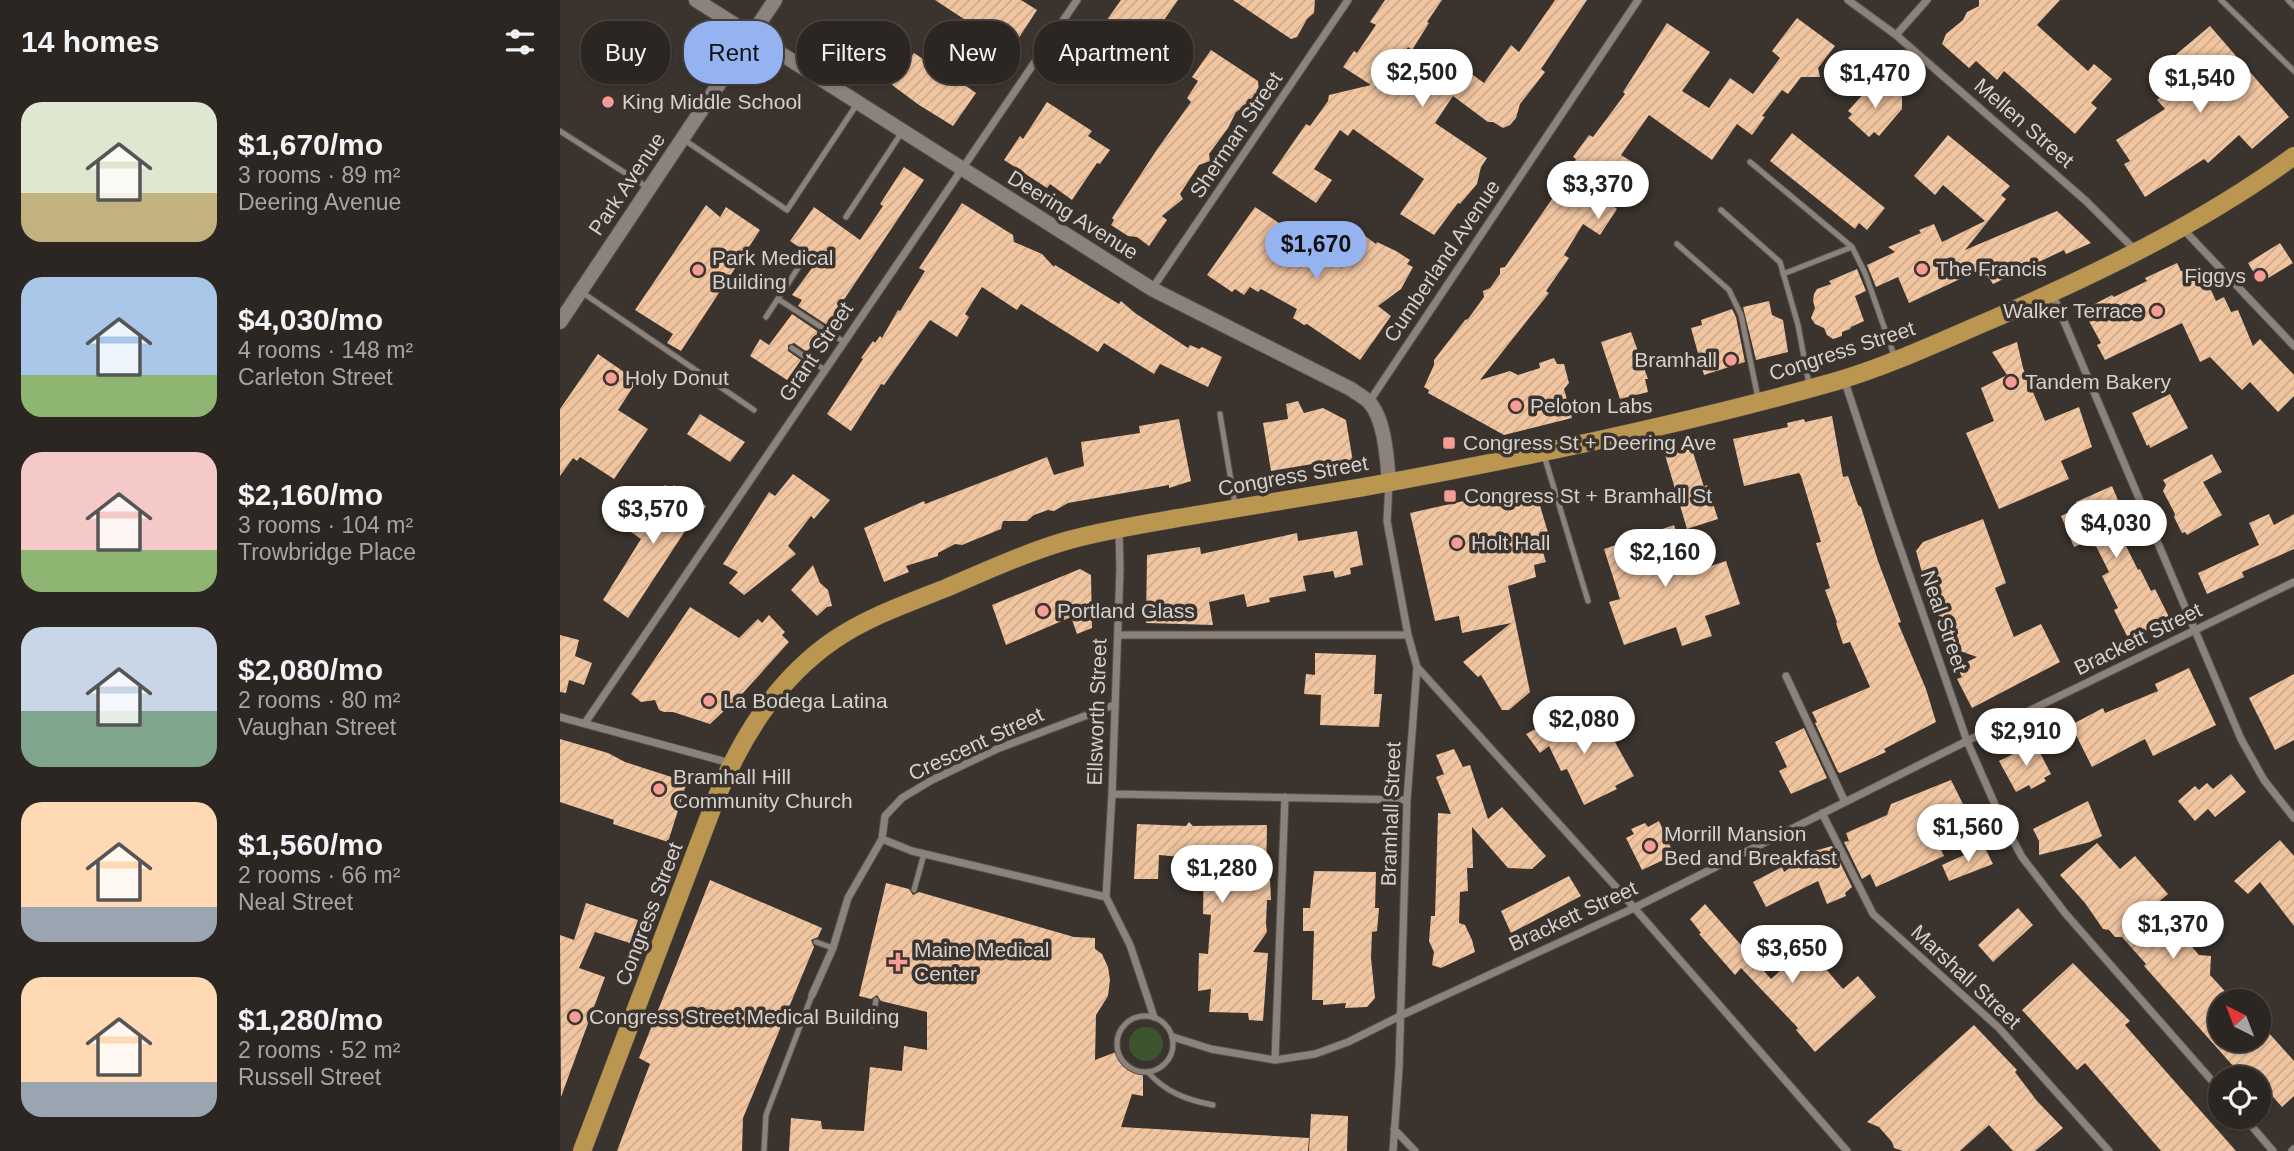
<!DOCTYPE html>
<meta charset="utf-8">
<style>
body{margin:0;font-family:Helvetica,sans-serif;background:#38322f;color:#f1f3f6;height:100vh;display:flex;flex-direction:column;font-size:26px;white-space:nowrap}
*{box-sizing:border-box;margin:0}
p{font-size:23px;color:#a6a5a5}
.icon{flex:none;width:38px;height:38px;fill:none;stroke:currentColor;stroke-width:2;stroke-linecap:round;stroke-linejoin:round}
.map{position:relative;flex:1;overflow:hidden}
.drawer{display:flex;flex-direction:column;background:#2c2622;width:560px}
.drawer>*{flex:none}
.banner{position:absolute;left:21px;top:21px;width:665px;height:63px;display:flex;gap:14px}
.needle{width:46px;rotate:318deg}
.controls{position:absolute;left:1648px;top:989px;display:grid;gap:14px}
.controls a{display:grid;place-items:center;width:63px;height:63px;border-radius:50%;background:#2c2622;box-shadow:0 2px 5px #0004,0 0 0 2px #484340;font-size:35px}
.price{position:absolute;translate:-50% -60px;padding:0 16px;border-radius:24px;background:#fff;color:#222;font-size:23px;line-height:46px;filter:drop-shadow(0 2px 4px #0008)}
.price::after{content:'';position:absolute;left:50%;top:42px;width:21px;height:16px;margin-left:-10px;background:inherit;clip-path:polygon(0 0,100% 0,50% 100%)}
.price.selected{background:#95b2f1;color:#111}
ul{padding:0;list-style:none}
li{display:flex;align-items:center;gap:21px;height:175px;padding:0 21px}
li span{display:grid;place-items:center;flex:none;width:196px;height:140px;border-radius:21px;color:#555}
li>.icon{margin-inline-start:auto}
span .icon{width:84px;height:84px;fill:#fffc;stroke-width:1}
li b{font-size:30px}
h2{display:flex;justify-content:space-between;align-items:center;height:84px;padding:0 21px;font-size:30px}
.pill{padding:0 24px;border-radius:28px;background:#2c2622;box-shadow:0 2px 5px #0004,0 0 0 2px #484340;font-size:24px;line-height:63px}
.pill.selected{background:#95b2f1;color:#111}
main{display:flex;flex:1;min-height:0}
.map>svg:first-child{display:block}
</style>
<main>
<section class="drawer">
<h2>14 homes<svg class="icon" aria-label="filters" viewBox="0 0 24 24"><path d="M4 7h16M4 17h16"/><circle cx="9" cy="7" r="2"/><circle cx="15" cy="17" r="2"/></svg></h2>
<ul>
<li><span style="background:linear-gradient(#dfe7d0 65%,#c2b280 0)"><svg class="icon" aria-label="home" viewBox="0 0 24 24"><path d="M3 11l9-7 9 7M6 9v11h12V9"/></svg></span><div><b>$1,670/mo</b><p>3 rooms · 89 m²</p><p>Deering Avenue</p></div></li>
<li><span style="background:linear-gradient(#a9c7e8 70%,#8fb573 0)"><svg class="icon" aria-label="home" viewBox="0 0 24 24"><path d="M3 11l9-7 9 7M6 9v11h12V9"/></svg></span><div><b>$4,030/mo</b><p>4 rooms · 148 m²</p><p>Carleton Street</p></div></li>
<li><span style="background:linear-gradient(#f6c9c9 70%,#8fb573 0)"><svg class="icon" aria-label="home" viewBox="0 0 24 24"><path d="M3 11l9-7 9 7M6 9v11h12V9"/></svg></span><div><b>$2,160/mo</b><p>3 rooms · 104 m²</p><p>Trowbridge Place</p></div></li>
<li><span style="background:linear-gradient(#c9d6e8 60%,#7fa58c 0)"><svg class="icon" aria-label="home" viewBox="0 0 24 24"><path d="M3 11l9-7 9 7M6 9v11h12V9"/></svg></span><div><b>$2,080/mo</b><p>2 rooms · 80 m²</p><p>Vaughan Street</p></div></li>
<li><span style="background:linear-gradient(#ffd9b3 75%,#9aa5b1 0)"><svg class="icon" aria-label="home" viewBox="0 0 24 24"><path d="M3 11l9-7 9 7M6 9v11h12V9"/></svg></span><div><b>$1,560/mo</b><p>2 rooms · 66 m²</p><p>Neal Street</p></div></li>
<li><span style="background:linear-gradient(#ffd9b3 75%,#9aa5b1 0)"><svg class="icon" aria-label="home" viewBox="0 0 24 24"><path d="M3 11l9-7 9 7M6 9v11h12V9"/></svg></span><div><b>$1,280/mo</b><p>2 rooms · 52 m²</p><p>Russell Street</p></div></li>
</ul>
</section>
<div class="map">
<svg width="1734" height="1151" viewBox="0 0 1734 1151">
<defs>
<pattern id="building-hatch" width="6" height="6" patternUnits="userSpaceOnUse" patternTransform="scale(1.75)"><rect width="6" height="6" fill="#f1c5a0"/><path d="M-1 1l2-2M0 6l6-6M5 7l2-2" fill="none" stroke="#ceaa8c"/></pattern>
</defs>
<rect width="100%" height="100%" fill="#3b332d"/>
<path fill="#3d552f" d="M569 1044a17 17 0 1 1 34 0a17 17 0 1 1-34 0Z"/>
<path fill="url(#building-hatch)" d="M375,0H461L477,10L451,50Z
M561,0H618L558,86L519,59Z
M673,0H755L754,13L747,19L737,37L731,39Z
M825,0H882L867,22L869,23L852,50L848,47L825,82L832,81L860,98L882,64L897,74L902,67L924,83L951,45L959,52L995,0H1027L981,69L985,72L960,104L956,118L950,125L943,128L933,122H928L893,96L875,123L927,158L921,167L917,184L900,204L898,203L874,235L840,214L864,179L793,129L788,136L780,130L754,169L772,180L756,203L712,173L746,124L750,126L768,101L769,95L811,85L783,67L794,51L797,53L816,25L810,22Z
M1419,0H1500L1477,25L1528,71L1534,64L1552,79L1531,103L1537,108L1515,134L1444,71L1437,80L1416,61L1409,68L1382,44L1386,34L1403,20L1407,12L1419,6Z
M1237,18L1275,46L1258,68L1260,77H1241L1228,94L1222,90L1202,116L1205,117L1192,135L1177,124L1152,160L1089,115L1061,155L1079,166L1051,205L1057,209L1040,235L1023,224L1004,255L1009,258L986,291L989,293L920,380L950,371L958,375L980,368L979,363L994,358L997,364H1004L1009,383L1004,389L1012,418L944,435L868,393L869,390L864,387L874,365V360L905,320L908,319L924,297L923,291L930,288L940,274V268L945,267L990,202L1016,159L1013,157L1029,135L1033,137L1065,94L1063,92L1107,23L1150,52L1122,91L1149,108L1170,78L1193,94L1220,58L1212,51Z
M1650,26L1729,117L1692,149L1679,135L1648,163L1644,159L1585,197L1564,164L1570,161L1556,140L1605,109L1597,100L1627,74L1613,57Z
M651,50L698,81L699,93L688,107L685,106L676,112L668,128L649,154L650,161L639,165L620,194L623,199L602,216L607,220L589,246L577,237L568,236L551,225L554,220L552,218L598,148L631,102L627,98L638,81L632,77Z
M354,53L366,61L367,58L416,93L393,126L359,105L332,85Z
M1315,81L1332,96H1342V109L1319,136L1314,132L1309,137L1288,118L1292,114L1288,111Z
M487,102L532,131L528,136L550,150L540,164L537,163L512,200L490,184L487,188L444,160L460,136L463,139Z
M1232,133L1325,208L1307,230L1299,223L1295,229L1210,161Z
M1388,135L1450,186L1441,195L1446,199L1405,250L1497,211L1531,243L1506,254L1504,250L1433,284L1427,275L1419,278L1417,271L1349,303L1338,277L1316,287L1307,265L1335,252L1328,247L1361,233L1359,230L1374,224L1382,242L1425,221L1383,185L1375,195L1354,176Z
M344,167L364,180L267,325L238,306L242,300L232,295L258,260L230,241L254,207L300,240L323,206L320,204Z
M402,203L453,235L454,242L482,254L494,267L495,265L559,304L561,301L575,313L628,348L630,345L639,349L642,347L662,357L648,387L600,364L594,374L544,343L538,352L461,304L457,310L422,287L405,314L409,317L397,337L370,320L324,385L321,384L291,431L267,414L303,359L301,358L313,341L315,343L320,336L322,338L338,310L340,311L365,271L359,268Z
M146,205L160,217L166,207L200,230L121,351L107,343L113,334L75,310Z
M695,207L731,231L722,245L760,265L767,252L785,261L796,241L800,243L805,236L816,244L817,242L836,251L850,260L847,264L853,267L841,289L818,306L831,316L800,360L747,324L744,325L733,318L737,309L701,289L698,292L690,287L684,295L675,289L672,292L647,275Z
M1720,243L1733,263L1700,283L1688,263Z
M1617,263L1621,271L1633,272L1641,278L1645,277L1656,301L1664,297L1671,312L1678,310L1693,346L1700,339L1734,375V396L1718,412L1690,382L1682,390L1650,357L1640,362L1622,323L1545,360L1537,345L1541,343L1523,310L1552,295L1554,297L1587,281L1585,278Z
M1297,269L1306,291L1295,296L1304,321L1291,327L1290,329L1282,332V336L1273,339L1267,335L1264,328L1255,324L1251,318L1255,308L1253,301L1254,294L1257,289L1271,284L1269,281Z
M1209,301L1212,315L1223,320L1228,352L1196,360L1183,307Z
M1172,309L1176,317L1185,362L1144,375L1131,328L1142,325L1141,320Z
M232,314L260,333L247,352L234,343L228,345V351L241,360L227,380L190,356L200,339L209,345Z
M1071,332L1088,379H1085L1088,392L1060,399L1041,342Z
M1457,342L1463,368L1485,421L1519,407L1532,447L1501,461L1509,479L1439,509L1406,433L1434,421L1421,388L1447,375L1432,352Z
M38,354L77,381L58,410L88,429L54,479L20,457L17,461L13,458L0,476V409Z
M1610,394L1628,428L1590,448L1589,444L1587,446L1572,413Z
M738,401L744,413L763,408L786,420L793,462L764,467V462L711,471L703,423L728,419L726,404Z
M140,414L185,442L170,462L127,434Z
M1272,416L1283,477L1288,476L1298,505L1301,507L1318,561L1341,622L1338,623L1366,689L1376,722L1324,749L1326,752L1280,773L1278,772L1255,723L1257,722L1252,712L1310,687L1290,642L1283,644L1276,623L1277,622L1265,590L1270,588L1256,543L1261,542L1241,476L1239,473L1184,486L1173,439L1228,427L1227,423L1244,419L1245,422Z
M619,419L631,481L609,488V485L508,503L494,511L488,510L474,515L467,521H443L441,529L402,545L395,544L378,553V556L346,566L349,572L324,582L304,528L364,501L365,504L487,457L494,475L524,466L521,442L580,433L579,426Z
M1131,446L1144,487L1147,485L1158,519L1127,529L1105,455Z
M1652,454L1662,472L1643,482L1662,515L1627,535L1625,532L1622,533L1614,517L1615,514L1603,491L1606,485L1603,480Z
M233,474L270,500L254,519L251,516L228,546L236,554L184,595L169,583L178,572L163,564L209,492L215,496Z
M105,485L111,488L114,485L146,506L134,524L131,522L68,618L43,600L81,539L71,532Z
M1552,486L1571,531L1561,536L1578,570L1580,569L1591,591L1595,589L1609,617L1596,623L1597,626L1568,638L1554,610L1558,608L1542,576L1549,572L1536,546L1534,547L1530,540L1514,547L1501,516L1518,508L1516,502Z
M976,492L989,536L979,539L986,562L974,565L976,577L948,586L970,692L949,710H942L921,675L918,677L903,662L951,623L902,633L899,616L875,621L850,513L926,496L927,503Z
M1709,514L1714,525L1734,514V549L1682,572L1684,577L1647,594L1638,573L1699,545L1689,523Z
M1423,519L1446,583L1435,588L1454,637L1481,624L1500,662L1412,708L1397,679L1402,677L1397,667L1417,657L1389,647L1377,611L1372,609L1374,602L1365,575L1363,576L1356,551L1363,542Z
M1114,525L1130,573L1166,561L1180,604L1145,616L1152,636L1122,646L1116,627L1064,645L1049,602L1060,599L1044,549Z
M797,531L803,565L790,568L791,574L775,578L773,571L743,576L746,591L709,598L710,602L687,607L684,594L649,602L653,625L586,623L587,555L640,547L641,554L737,533L738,541Z
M253,565L260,583L268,590L272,606L267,607L257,616L231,590Z
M520,569L531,575L532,628L517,634L511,617L446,645L432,605Z
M130,607L179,638L198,619L202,623L209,615L225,632L222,635L229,642L182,694L150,724L113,712H104L99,710L95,700L81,702L71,694Z
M0,635L19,640L15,656L32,663L24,685L9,680L6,693L0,692Z
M755,653L816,655L814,694H822L819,727L760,725L761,695L744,694L746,674L755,675Z
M1629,668L1656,725L1593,756L1585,739L1532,767L1511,725L1543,708L1545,713L1598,691L1595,684Z
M1734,674V740L1715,750L1689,698Z
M1009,711L1026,738L1047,728L1074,776L1055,786L1057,789L1024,805L1007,769L1001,771L989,746L980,753L966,734Z
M1244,728L1267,778L1231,794L1219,771L1227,767L1215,742Z
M0,739L48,753L65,762L127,782L108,842L53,824L54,820L0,802Z
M1475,743L1491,774L1484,778L1486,781L1471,789L1469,785L1456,792L1439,761Z
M894,749L903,767L910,765L928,819L942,807L986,856L972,869L948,868L912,827L913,868H907L908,891L900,892L899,923L905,925L912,940L915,952L881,968L872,965L874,952L869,941L871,916H875L878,813L891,814L876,777L884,774L876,755Z
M1671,774L1686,792L1655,817L1648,809L1635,821L1618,801L1635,786L1639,790L1647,783L1653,789Z
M1391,780L1408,814L1372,831L1384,856L1316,887L1310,874L1302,879L1284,842L1289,841L1286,833L1327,815L1331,804Z
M1528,801L1542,836L1530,842L1479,855V841L1473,829Z
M1099,821L1114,855L1082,870L1066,838L1074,834L1071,829L1085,823L1088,827Z
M629,822L633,826L707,825L706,880H710L711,900H707L706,924L707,932L693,952L708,953L703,1021L689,1020L688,1013L649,1012L651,989L638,991L639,953L648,954L651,915L643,914L644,859L599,855L598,879H574L577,824L626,826Z
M1720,840L1734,856V926L1700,882L1688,894L1674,881Z
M1537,843L1560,869L1575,856L1608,894L1596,904L1639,955L1651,956L1650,975L1674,1001H1661V1040H1699V1022L1734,1061V1096L1722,1107L1699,1081V1078H1687L1676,1066L1674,1067L1584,966L1586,964L1562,937H1555L1549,930L1543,929L1525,903L1500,875Z
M1272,846L1292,887L1285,893L1286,896L1267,904L1258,881L1206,907L1193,882L1222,867L1224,872L1254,851Z
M1424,846L1433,864L1389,881L1382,865Z
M754,871L816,872L815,908H819L817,931L812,932L811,958L815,998L807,1007L785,1008L786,1003L763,1005V1000H752L754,931H743V908H750Z
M1009,876L1021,896L951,933L941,911Z
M150,880L262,928L258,937L251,940L254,947L183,1118L182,1151H57L90,1064L79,1058Z
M326,883L349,889L353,895L359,892L514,937L535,938V949L542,954L548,967L550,980L548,996L536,1015L535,1060L556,1052L568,1070L583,1075V1096L572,1094L561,1127L749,1138L748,1151H229L231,1118L261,1121L262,1129L304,1131L310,1067L342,1071L344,1046L367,1050V1012L321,1001L317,995L311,999L299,996Z
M26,903L78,920L70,943L35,932L19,968L45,977L1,1097L0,935L14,940Z
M1145,904L1211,979L1247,947L1283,989L1298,976L1316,997L1255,1052L1236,1030L1238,1028L1181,968L1175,975L1139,934L1141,933L1130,919Z
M1458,908L1473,925L1433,962L1418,945Z
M1513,963L1570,1021L1565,1025L1676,1151H1601L1525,1063L1517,1070L1462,1010Z
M1414,1025L1457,1070L1455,1072L1477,1101L1503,1128L1475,1151H1453L1429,1125L1400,1151H1343L1334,1148L1332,1142L1319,1127L1307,1122Z
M751,1114L788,1116L787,1151H749Z"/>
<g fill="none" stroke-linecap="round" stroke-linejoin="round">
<g stroke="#58524d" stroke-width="7">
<path id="service" d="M1661,0L1734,71
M1728,0L1734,6
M0,131L87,187
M123,139L227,210L297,104
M1190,162L1292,247L1305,273L1335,358
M1161,210L1220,262L1238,325L1249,384
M286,217L342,132
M1117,244L1169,290L1181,315L1198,398
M1223,274L1292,247
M23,293L194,410
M218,299L284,342
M206,317L240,265
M232,348L265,370
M660,414L675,505
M984,455L1028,601
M354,890L364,854
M256,942L273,948
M557 1044a28 28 0 1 1 56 0a28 28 0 1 1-56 0Z
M312,1025L316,1000
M588,1072C605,1092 627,1100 653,1105
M204,1151L206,1115L252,995"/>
</g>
<g stroke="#58524d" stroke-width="9">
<path id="minor" d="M1288,0L1336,35L1526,201L1575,250
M1336,35L1367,0
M1623,229L1734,346
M592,289L788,0
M1492,293L1681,739L1704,780L1734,818
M1284,379L1330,519L1407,741L1440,816L1462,857L1505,913L1661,1091
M809,402L1078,0
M829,483L827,521L848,635L857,667L847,800L839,1068L833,1151
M558,635H848
M857,667L1056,887L1287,1151
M1226,676L1285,802
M0,717L170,763
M25,723L517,0
M552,794L847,800
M1262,813L1313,914L1439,1028L1549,1151
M322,839L352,851L546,897
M546,897L552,794L560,569L559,531
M546,897L570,945L594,1017
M252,995L273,948L288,898L322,839L325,816L342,798L372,780L437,749L554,705
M613,1037L651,1049L715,1060L755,1054L788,1042L840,1016L1074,908L1407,741L1734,582
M715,1060L725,797
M1683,1116L1713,1151
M834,1129L855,1151
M1732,1151L1734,1149"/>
</g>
<g stroke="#58524d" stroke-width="16">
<path id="secondary" d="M136,0L592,289L791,389C796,393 804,397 809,402C825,419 827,459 829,482
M0,322L215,0"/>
</g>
<g stroke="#58524d" stroke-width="19">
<path id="primary" d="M22,1151L155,801C181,738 216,680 274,640C308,617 348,603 386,588C426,571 467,552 509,540C549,529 590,523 630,516C688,506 746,497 804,487C963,458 1122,425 1277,381C1331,365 1381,341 1433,319C1538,273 1641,224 1734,156"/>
</g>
<use href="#service" stroke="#8b827b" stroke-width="5"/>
<use href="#minor" stroke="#8b827b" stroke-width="7"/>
<use href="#secondary" stroke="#8b827b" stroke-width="14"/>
<use href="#primary" stroke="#ba9651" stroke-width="18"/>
</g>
<g fill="#f59c96" stroke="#3b332d" stroke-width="2.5">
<circle cx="48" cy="102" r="7"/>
<circle cx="1362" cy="269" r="7"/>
<circle cx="138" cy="270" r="7"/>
<circle cx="1700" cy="276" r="7"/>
<circle cx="1597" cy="311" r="7"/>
<circle cx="1171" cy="360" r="7"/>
<circle cx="51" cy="378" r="7"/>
<circle cx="1451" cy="382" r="7"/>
<circle cx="956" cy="406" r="7"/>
<rect x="882" y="436" width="14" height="14" rx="3.5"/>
<rect x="883" y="489" width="14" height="14" rx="3.5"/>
<circle cx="897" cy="543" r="7"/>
<circle cx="483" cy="611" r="7"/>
<circle cx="149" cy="701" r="7"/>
<circle cx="99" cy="789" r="7"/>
<circle cx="1090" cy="846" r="7"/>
<path d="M334.5 951.5h7v7h7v7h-7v7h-7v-7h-7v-7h7z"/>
<circle cx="15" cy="1017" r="7"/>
</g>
<g text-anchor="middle" stroke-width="7" stroke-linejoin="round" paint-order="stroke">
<g font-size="21" fill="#d6d1ce" stroke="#3b332d" text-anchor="start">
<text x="62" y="109">King Middle School</text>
<text x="152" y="265">Park Medical<tspan x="152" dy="24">Building</tspan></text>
<text x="1376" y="276">The Francis</text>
<text x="1686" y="283" text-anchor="end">Figgys</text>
<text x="1583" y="318" text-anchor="end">Walker Terrace</text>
<text x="1157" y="367" text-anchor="end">Bramhall</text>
<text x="65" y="385">Holy Donut</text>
<text x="1465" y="389">Tandem Bakery</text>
<text x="970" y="413">Peloton Labs</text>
<text x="903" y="450">Congress St + Deering Ave</text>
<text x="904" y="503">Congress St + Bramhall St</text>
<text x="911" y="550">Holt Hall</text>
<text x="497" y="618">Portland Glass</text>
<text x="163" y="708">La Bodega Latina</text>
<text x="113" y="784">Bramhall Hill<tspan x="113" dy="24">Community Church</tspan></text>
<text x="1104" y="841">Morrill Mansion<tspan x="1104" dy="24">Bed and Breakfast</tspan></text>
<text x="354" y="957">Maine Medical<tspan x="354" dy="24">Center</tspan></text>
<text x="29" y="1024">Congress Street Medical Building</text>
</g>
<g font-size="21" fill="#d6d1ce" stroke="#3b332d">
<text transform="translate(1464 123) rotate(41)" y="7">Mellen Street</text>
<text transform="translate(676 135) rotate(-56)" y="7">Sherman Street</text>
<text transform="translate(67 184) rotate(-56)" y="7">Park Avenue</text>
<text transform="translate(513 215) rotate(32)" y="7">Deering Avenue</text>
<text transform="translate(882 261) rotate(-56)" y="7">Cumberland Avenue</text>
<text transform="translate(1282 351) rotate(-18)" y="7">Congress Street</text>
<text transform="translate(256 352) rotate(-56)" y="7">Grant Street</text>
<text transform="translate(733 476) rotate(-10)" y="7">Congress Street</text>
<text transform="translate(1384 621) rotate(71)" y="7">Neal Street</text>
<text transform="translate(1578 639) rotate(-26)" y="7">Brackett Street</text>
<text transform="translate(537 712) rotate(-88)" y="7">Ellsworth Street</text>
<text transform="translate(416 744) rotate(-25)" y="7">Crescent Street</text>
<text transform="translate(831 814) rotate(-88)" y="7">Bramhall Street</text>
<text transform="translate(89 914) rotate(-69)" y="7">Congress Street</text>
<text transform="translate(1013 916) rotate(-25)" y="7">Brackett Street</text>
<text transform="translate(1406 977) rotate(43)" y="7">Marshall Street</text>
</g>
</g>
</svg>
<div class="controls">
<a><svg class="needle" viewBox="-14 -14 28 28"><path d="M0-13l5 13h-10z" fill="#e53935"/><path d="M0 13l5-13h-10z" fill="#a6a5a5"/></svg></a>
<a><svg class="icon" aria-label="locate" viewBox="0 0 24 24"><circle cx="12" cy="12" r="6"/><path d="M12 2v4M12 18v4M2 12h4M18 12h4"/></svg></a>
</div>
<b class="price" style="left:862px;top:109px">$2,500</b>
<b class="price" style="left:1315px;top:110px">$1,470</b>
<b class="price" style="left:1640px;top:115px">$1,540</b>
<b class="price" style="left:1038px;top:221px">$3,370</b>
<b class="price selected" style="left:756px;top:281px">$1,670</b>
<b class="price" style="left:93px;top:546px">$3,570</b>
<b class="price" style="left:1556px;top:560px">$4,030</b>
<b class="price" style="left:1105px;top:589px">$2,160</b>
<b class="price" style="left:1024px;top:756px">$2,080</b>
<b class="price" style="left:1466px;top:768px">$2,910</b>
<b class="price" style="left:1408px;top:864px">$1,560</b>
<b class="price" style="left:662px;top:905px">$1,280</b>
<b class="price" style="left:1613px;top:961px">$1,370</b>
<b class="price" style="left:1232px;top:985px">$3,650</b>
<div class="banner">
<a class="pill">Buy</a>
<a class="pill selected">Rent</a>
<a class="pill">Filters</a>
<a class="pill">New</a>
<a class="pill">Apartment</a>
</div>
</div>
</main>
